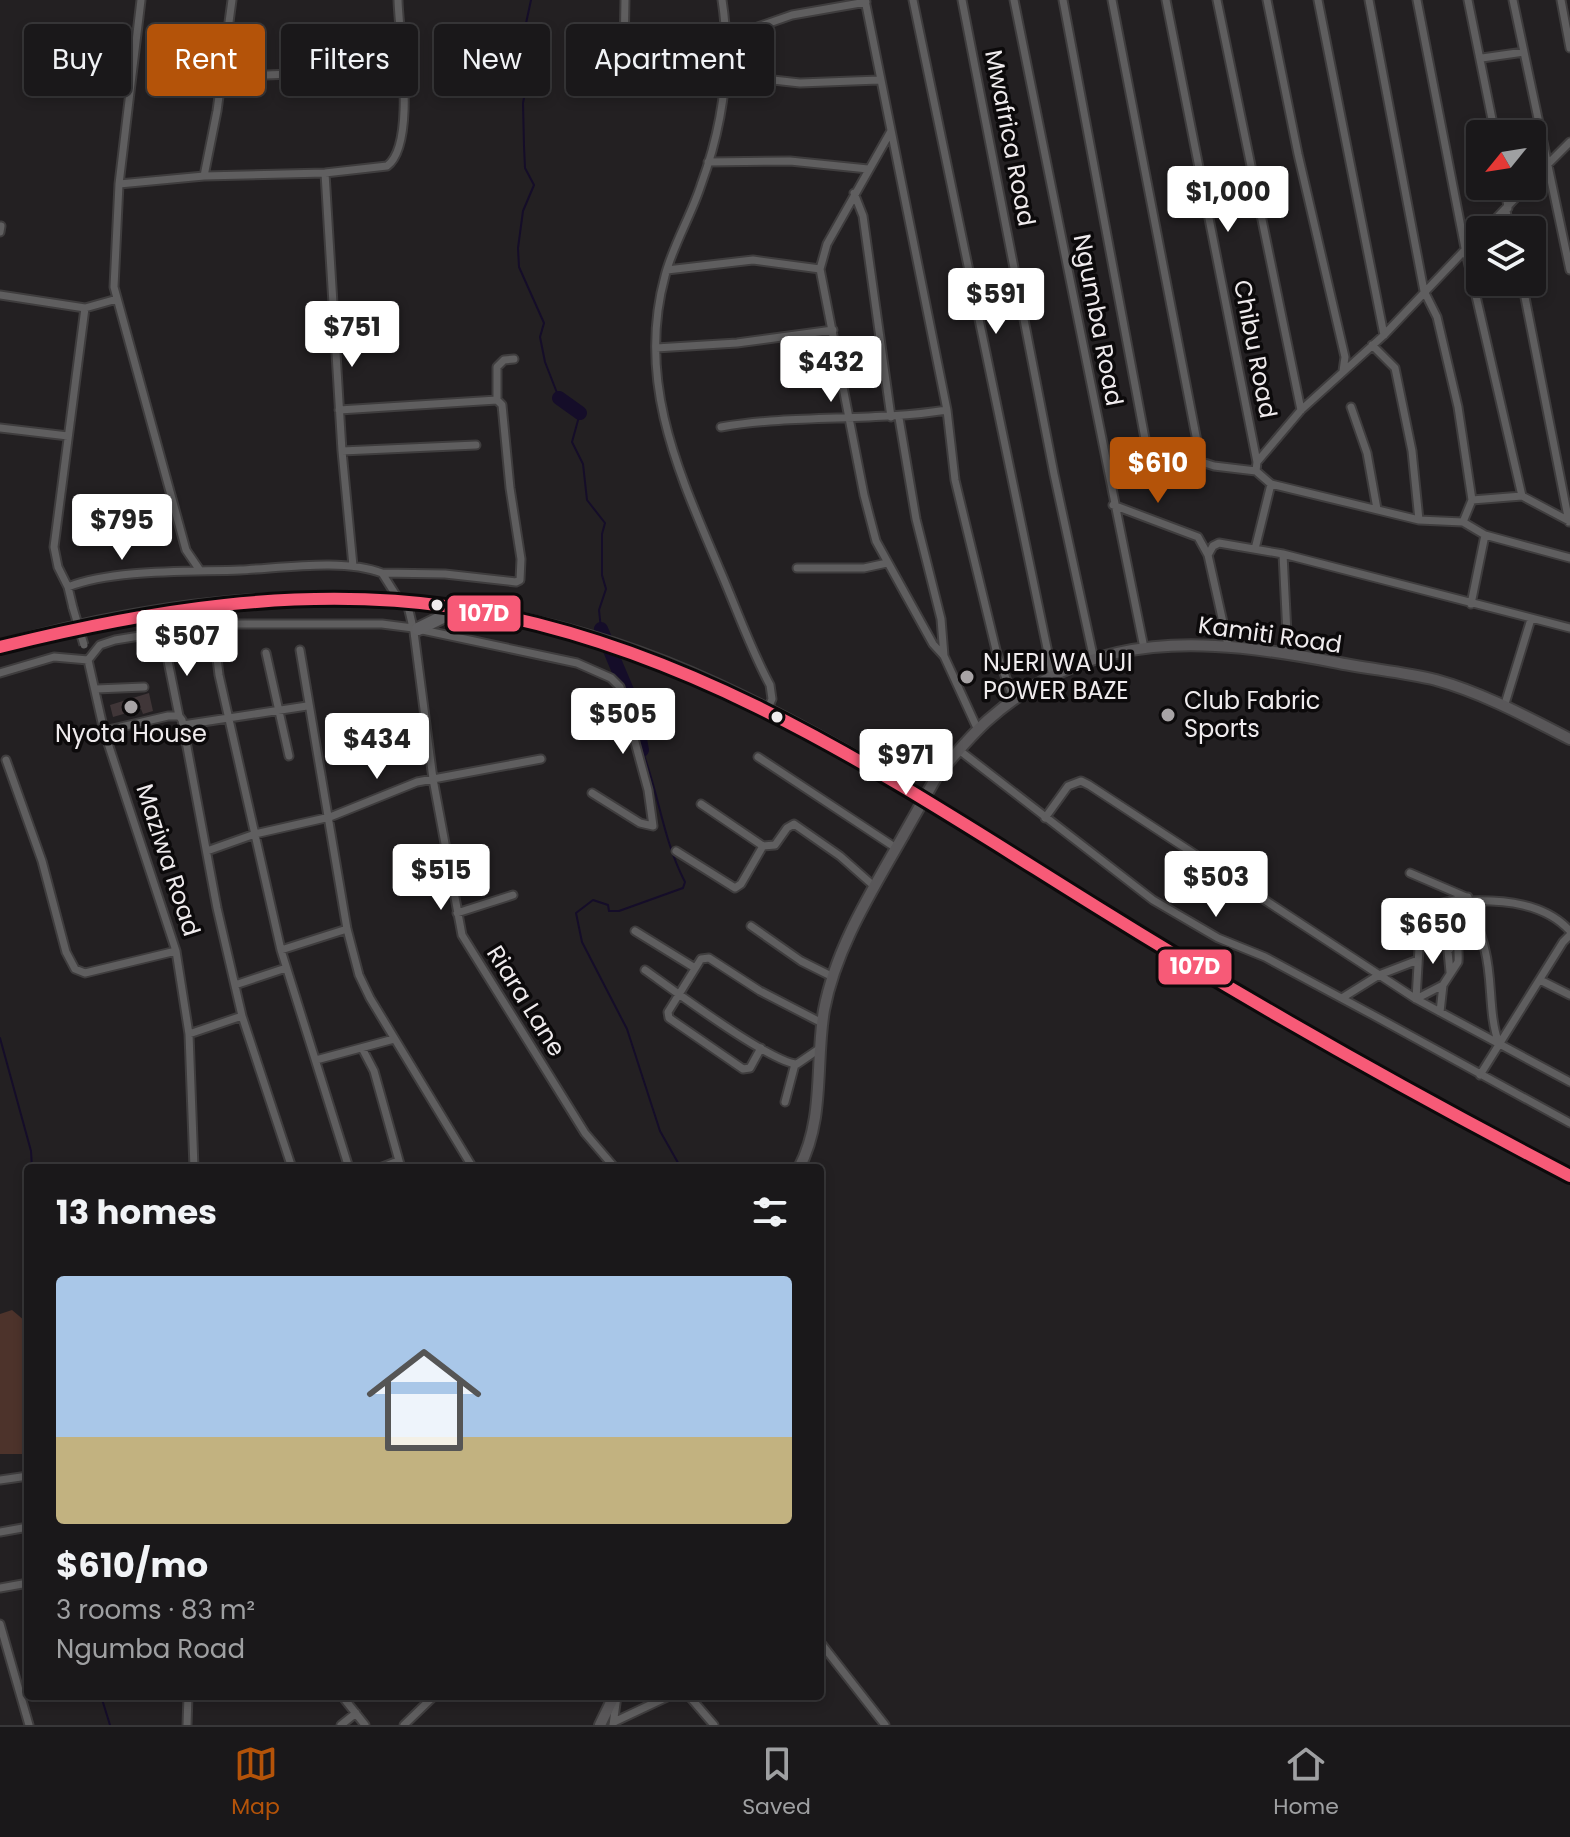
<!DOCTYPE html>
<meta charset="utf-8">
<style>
body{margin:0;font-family:Poppins,sans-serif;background:#272527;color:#f1f3f6;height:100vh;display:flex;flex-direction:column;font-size:30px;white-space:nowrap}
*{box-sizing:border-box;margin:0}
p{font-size:26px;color:#9fa0a2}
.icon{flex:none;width:44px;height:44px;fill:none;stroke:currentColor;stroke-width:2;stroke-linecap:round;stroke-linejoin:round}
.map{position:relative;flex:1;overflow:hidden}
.sheet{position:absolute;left:24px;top:1164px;width:800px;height:536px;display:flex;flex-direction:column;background:#1a181a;border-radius:8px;box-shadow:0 4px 12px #0003,0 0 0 2px #383739}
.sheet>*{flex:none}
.banner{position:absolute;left:24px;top:24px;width:800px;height:72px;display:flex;gap:16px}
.needle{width:52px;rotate:240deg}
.controls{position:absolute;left:1466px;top:120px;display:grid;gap:16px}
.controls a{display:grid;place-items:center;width:80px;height:80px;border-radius:8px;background:#1a181a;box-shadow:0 4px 12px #0003,0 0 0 2px #383739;font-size:40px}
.price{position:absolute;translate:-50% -68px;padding:0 18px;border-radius:8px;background:#fff;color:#222;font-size:26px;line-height:52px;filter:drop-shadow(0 2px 4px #0008)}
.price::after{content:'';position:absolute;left:50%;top:48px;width:24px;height:18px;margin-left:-12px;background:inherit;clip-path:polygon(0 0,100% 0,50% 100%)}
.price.current{background:#b45309;color:#fff}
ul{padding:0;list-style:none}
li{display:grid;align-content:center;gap:16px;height:424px;padding:0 32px}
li+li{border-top:2px solid #383739}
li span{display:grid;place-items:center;height:248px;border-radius:8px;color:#555}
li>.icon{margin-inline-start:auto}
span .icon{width:144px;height:144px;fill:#fffc;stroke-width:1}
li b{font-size:34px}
h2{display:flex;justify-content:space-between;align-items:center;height:96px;padding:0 32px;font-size:34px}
.pill{padding:0 28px;border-radius:8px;background:#1a181a;box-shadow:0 4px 12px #0003,0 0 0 2px #383739;font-size:28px;line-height:72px}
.pill.current{background:#b45309;color:#fff}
.tab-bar{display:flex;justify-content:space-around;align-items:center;height:112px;border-top:2px solid #383739;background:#1a181a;font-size:22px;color:#9fa0a2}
.tab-bar a{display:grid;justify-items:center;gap:4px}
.tab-bar .current{color:#b45309}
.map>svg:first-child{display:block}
</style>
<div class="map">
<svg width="1570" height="1725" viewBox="0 0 1570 1725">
<rect width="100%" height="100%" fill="#232022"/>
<path fill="#4d332b" d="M12,1310L25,1321L28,1337V1454H0V1314Z"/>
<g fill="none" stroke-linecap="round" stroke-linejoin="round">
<path stroke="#150d29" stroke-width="2" d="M531,0L522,42L527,83L523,103L524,146L525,168L534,185L523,211L518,248L519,267L544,323L540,337L545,362L559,398
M580,413L572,442L583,464L587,500L605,523L602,534V575L606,589L599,610L601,629
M642,750C659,794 663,840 685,882L683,888L619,911H609L608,905L593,900L576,913L582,942L627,1029L660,1131L681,1168
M0,1038L31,1151L32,1168
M101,1696L110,1725"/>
<path stroke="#150d29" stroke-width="14" d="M559,398L580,413
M601,629L634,707L642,750"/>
</g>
<path fill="#403638" d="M149,693L153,711L143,714L141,709L113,717L110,705Z"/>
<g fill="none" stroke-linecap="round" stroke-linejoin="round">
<g stroke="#3f3d3e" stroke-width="11">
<path id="minor" d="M141,0L119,184L114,287L186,550L199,569
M722,0C732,63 723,125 701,185C691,216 673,245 665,276C636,382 679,473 719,568C736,607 750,648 770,685L772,699L767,711
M865,0L947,410L955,480L997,654L1014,700
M913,0L1053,677
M962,0L1054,474L1094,660
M1014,0L1144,648
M1063,0L1146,444L1214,466L1256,471L1271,484L1255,549
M1112,0L1201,462
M1166,0L1257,462L1256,471
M1217,0L1301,410
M1267,0L1298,154L1345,357L1343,371
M1318,0L1384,335
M1369,0L1424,291L1437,317L1458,407L1472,500L1463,522
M1417,0L1465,248L1522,496L1569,521
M1468,0L1495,134
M1513,0L1570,270
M1561,0L1570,48
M726,38L792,15L866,2
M588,46L726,82
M624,53L625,0
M1482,58L1524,52
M222,77L291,74
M726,85L764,79L800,83L879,80
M891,131L827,244L820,269L864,495L876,541L933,644L944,656L978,730
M708,162L790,161L868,169
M325,173L342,451L353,566
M204,176L217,111L232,0
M1532,180L1570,142
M119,184L204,176L325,173L387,166C417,144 399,37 398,0
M1505,186L1508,208
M854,193L863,216L891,417
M1506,211L1510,230
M1485,230L1527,186
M0,232L1,226
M667,270L753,260L820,269
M1522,282L1569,522
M0,295L85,308L54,547L58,567L68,587C113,569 191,572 240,570C282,568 344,558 382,573L399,600
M85,308L117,299
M1372,345L1395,368L1412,451L1419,520
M656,348L737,343L833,330
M497,400V367L504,360L514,359
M1351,407L1367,453L1377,509
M339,410L497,400L502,405L510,488L521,559L520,580L516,582L445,574L382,573
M899,418L916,519L941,619L944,656
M721,427C796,414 872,422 947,410
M0,428L68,436
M342,451L476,445
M1257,462L1301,410L1384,335L1480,234
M1271,484L1419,520L1463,522L1485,535L1570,558
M1472,500L1522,496
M1113,505L1198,537L1208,555L1228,645
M1283,554L1288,654
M1208,555L1213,546L1219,543L1283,554L1570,628
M797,568H864L887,563
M68,587L73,608
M407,602L414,632L433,779L462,935L585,1133L615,1168
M1471,604L1485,535
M213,624L219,675L281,950L349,1168
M165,646L179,716
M300,650L347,929L359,975L370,998L473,1168
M266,653L289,756
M88,660L100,645L115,640L213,624H382L413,628L577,663L611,678L620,687L648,790L653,826L640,823L592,793
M0,673L54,657L88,660L104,731L176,951L189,1034L194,1168
M96,689L144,687
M1504,707L1531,619
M183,725L307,706
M104,731L168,716H179L182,720L217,908L242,1016L292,1168
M959,750L1153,900L1218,938L1265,957L1371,1014L1570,1123
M758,757L896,848
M6,760L42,861L66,952L75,969L85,973L176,951
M701,804L763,846L775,845L787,828L794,824L840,856L875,887
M1045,818L1068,786L1081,781L1089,785L1416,999L1570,1082
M207,851L255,834L330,817L417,782L541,759
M676,851L735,888L741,884L763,846
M1410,873L1466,897
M1469,901C1474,917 1481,933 1485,950C1493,981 1488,1014 1499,1044
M457,913L513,895
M751,926L801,961L833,977
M635,931L695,968
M281,950L347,929
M645,970C672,989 771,1063 797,1064L819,1049
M1450,972L1448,951L1455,942
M1540,980L1570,995
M235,985L286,968
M1342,998L1379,975L1418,960
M1416,999L1420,931L1433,905L1468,897L1469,901C1504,900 1545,903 1570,931
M1416,999L1443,985
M1440,1012L1443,985L1458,962C1460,935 1448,926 1469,901
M189,1034L242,1016
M362,1048L374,1071L401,1168
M761,1048L750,1068L743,1069L669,1018L668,1012L701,959L709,958L760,991L822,1023
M316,1060L394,1039
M1480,1075L1563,942L1570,935
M785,1102L795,1064
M380,1168L398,1161
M0,1480L28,1476
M0,1532L28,1527
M0,1588L28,1583
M0,1624L29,1725
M820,1642L885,1725
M342,1696L365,1725
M689,1696L714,1725
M614,1722L669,1696
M187,1725L188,1696
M341,1725L356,1713
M404,1725L434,1696
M613,1725L617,1696"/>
</g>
<g stroke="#3f3d3e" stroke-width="14">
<path id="secondary" d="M938,774C954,756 970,736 988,720C1093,627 1207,638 1334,662C1368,669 1403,672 1436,680C1483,693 1527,717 1570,739
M799,1168C825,1119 815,1063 824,1010C836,947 872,891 903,836
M600,1725L614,1696"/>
</g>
<g stroke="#3f3d3e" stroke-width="16">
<path id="primary" d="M418,629L459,609
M0,647C245,577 482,577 716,685C850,747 973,830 1097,907C1251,1002 1409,1093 1570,1176"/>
</g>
<use href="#minor" stroke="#5f5e5f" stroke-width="7"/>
<use href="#secondary" stroke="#595759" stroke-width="10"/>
<use href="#primary" stroke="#605f61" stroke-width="12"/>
<g stroke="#3f3d3e" stroke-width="11" stroke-linecap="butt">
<path id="minor-bridge" d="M73,608L84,645"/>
</g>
<g stroke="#3f3d3e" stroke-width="14" stroke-linecap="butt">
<path id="secondary-bridge" d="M903,836L938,774"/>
</g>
<use href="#minor-bridge" stroke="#5f5e5f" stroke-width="7"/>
<use href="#secondary-bridge" stroke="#595759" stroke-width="10"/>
<g stroke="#0c0a0b" stroke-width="18">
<path id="bus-1" d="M0,647C148,610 300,585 453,607C695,643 894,781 1097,907C1251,1003 1409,1092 1570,1176"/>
</g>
<use href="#bus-1" stroke="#f75a77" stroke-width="12"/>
</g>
<g fill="#efebed" stroke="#0c0a0b" stroke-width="3">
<circle cx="437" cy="605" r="7"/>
<circle cx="777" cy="717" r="7"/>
</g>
<g fill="#a8a4a6" stroke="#0c0a0b" stroke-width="3">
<circle cx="967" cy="677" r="8"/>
<circle cx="131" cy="707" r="8"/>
<circle cx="1168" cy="715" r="8"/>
</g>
<g text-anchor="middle" stroke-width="7" stroke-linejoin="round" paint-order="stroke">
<g font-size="24" fill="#efebed" stroke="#0c0a0b">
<text transform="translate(1010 138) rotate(79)" y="8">Mwafrica Road</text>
<text transform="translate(1098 320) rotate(79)" y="8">Ngumba Road</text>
<text transform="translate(1255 349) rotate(79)" y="8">Chibu Road</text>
<text transform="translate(1270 635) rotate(8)" y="8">Kamiti Road</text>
<text transform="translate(168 860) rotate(72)" y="8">Maziwa Road</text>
<text transform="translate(526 1001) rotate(58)" y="8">Riara Lane</text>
</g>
<g font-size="24" fill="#efebed" stroke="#0c0a0b" text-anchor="start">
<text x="983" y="671">NJERI WA UJI<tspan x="983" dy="28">POWER BAZE</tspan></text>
<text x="1184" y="709">Club Fabric<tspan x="1184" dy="28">Sports</tspan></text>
<text x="131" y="742" text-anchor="middle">Nyota House</text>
</g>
</g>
<g stroke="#0c0a0b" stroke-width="3">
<rect x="446" y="594" width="76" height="39" rx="8" fill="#f75a77"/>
<rect x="1157" y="948" width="76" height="38" rx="8" fill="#f75a77"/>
</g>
<g font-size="22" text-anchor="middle" font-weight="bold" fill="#fff">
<text x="484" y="621">107D</text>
<text x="1195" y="974">107D</text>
</g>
</svg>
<div class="controls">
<a><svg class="needle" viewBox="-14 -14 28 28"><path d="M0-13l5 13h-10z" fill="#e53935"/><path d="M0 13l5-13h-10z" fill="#9fa0a2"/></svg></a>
<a><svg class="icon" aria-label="layers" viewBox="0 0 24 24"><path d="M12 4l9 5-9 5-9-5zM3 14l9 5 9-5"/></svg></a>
</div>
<b class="price" style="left:1228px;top:234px">$1,000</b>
<b class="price" style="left:996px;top:336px">$591</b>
<b class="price" style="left:352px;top:369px">$751</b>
<b class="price" style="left:831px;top:404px">$432</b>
<b class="price current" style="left:1158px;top:505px">$610</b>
<b class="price" style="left:122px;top:562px">$795</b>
<b class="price" style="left:187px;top:678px">$507</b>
<b class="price" style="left:623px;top:756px">$505</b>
<b class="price" style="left:377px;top:781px">$434</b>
<b class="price" style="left:906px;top:797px">$971</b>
<b class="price" style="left:441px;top:912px">$515</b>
<b class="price" style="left:1216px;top:919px">$503</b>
<b class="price" style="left:1433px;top:966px">$650</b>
<div class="banner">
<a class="pill">Buy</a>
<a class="pill current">Rent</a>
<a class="pill">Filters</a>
<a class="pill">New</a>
<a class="pill">Apartment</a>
</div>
<section class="sheet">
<h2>13 homes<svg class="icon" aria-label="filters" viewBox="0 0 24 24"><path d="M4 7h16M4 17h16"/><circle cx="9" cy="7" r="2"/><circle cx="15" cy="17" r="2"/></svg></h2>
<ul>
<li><span style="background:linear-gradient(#a9c7e8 65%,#c2b280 0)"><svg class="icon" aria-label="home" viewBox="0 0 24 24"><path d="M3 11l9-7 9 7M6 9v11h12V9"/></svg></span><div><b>$610/mo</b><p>3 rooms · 83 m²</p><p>Ngumba Road</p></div></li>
</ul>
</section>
</div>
<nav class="tab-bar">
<a class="current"><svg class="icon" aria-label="map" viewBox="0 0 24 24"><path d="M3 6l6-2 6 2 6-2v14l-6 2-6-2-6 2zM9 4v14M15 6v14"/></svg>Map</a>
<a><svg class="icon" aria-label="saved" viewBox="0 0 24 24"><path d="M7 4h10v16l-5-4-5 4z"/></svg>Saved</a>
<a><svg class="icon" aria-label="home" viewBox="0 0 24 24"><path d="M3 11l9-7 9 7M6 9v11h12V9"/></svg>Home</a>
</nav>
